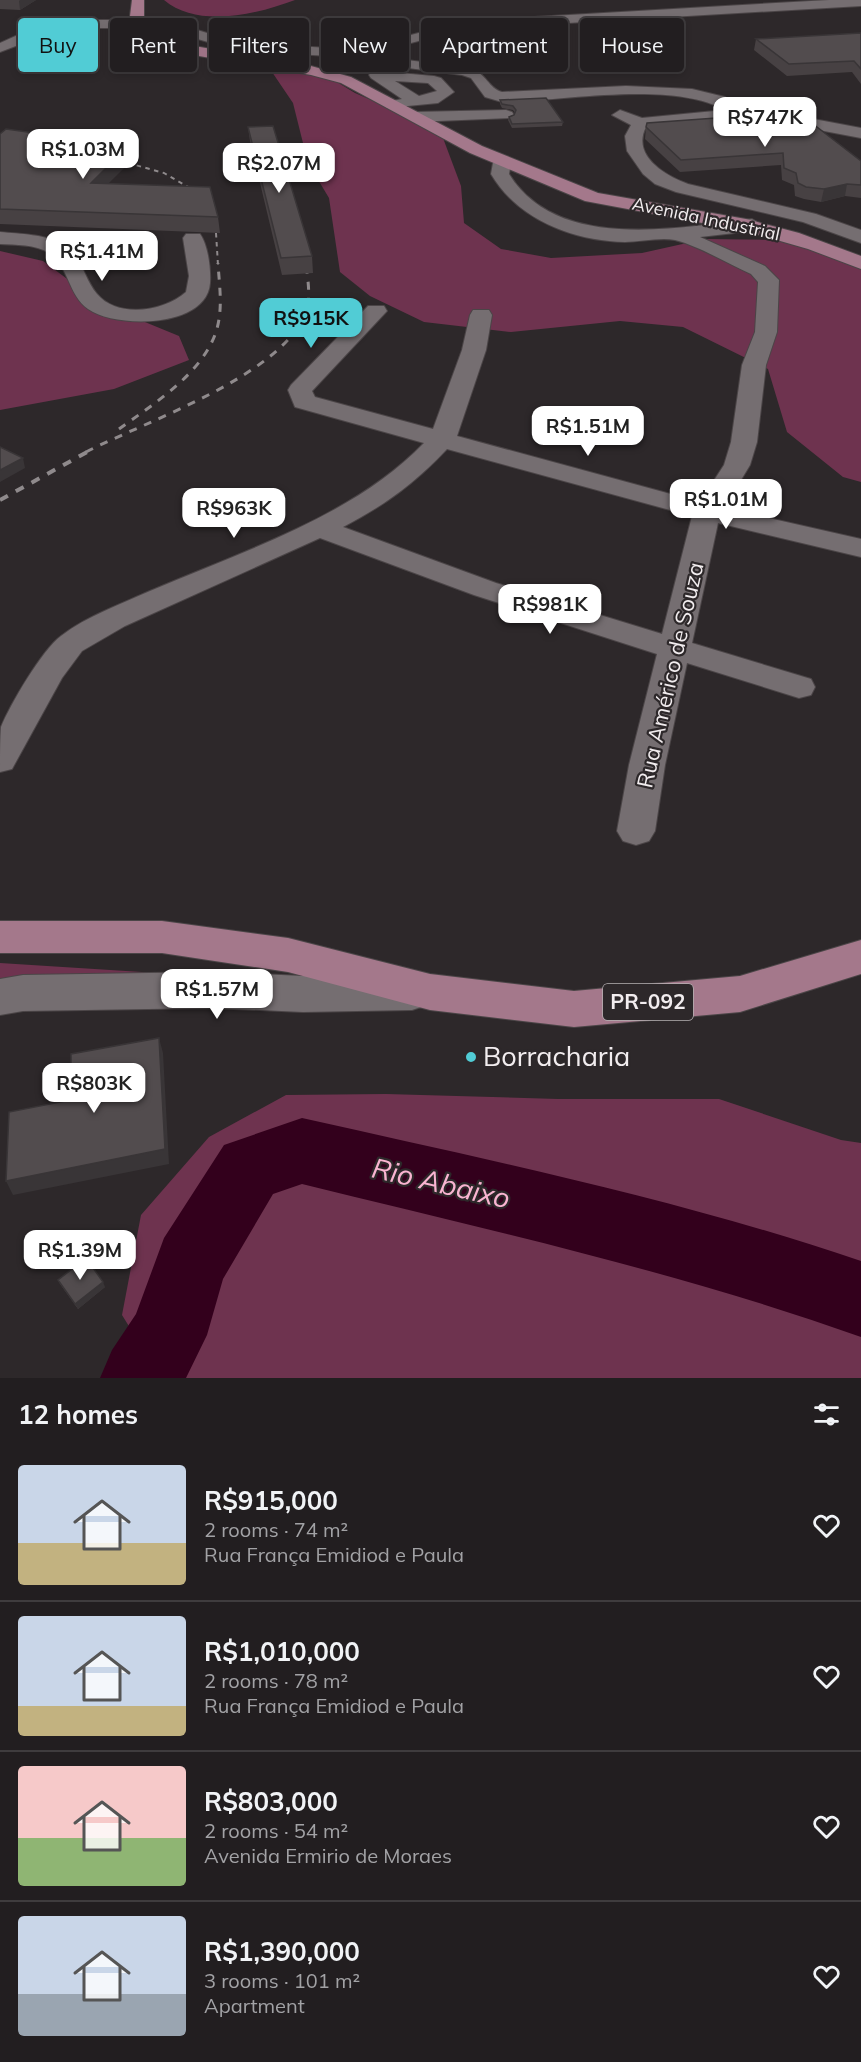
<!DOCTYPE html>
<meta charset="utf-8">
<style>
body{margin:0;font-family:Mulish,sans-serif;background:#2e2b2d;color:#f1f3f6;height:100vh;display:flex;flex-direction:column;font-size:22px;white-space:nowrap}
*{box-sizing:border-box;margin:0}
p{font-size:20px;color:#a2a2a5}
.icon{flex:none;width:33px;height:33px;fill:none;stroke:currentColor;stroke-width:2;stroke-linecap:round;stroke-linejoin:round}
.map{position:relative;height:1378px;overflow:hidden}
.details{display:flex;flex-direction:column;background:#221e20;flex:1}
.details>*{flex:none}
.guide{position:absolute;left:18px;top:18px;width:825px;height:54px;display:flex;gap:12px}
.price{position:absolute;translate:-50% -51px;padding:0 14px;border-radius:12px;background:#fff;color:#222;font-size:20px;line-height:39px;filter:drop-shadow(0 2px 3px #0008)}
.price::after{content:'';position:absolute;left:50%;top:36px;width:18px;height:14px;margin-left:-9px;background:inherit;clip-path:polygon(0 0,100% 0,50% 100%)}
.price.on{background:#51ccd5;color:#111}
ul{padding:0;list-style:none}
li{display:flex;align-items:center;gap:18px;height:150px;padding:0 18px}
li+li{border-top:2px solid #3f3c3e}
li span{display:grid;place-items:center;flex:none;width:168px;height:120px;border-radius:6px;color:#555}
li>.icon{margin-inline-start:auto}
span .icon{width:72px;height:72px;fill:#fffc;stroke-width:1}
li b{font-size:26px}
h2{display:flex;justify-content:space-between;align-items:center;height:72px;padding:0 18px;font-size:26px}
.chip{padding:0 21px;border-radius:6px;background:#221e20;box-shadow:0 3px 9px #0003,0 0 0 2px #3f3c3e;font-size:21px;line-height:54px}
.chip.on{background:#51ccd5;color:#111}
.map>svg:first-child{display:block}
</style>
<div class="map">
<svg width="861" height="1378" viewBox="0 0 861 1378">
<rect width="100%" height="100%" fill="#2d282a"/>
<path fill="#6e334f" d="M164,0H295C258,14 198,29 164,0Z
M317,70L355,93L440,130L461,186L464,223L501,249L551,258L642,253L705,239L775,240L831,252L861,263V482L843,477L787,432L768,369L683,327L620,321L511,332L424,322L370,296L340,272L329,198L308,163L293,103L272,72Z
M0,251L43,261L101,304L179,336L189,360L114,389L0,410Z
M0,963L285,981L0,984Z
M386,1094L558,1099H719L841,1140L861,1143V1378H161L122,1315L141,1215L209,1137L286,1095Z"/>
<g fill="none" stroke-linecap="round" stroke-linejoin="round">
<path fill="#33001c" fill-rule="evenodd" d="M302,1118C489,1160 679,1199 861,1261V1337C679,1272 489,1230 302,1184L273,1194L223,1279L207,1335L186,1378H100L112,1350L136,1314L164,1238L224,1145Z"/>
<g stroke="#4b4547" stroke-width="2">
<path id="minor" d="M829,0H861V6L464,29L373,53L330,56L239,51L177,33L146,27L144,24L151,20L184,26L240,43L330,48L373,45L464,21Z
M63,20H122L129,24L122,28H63L0,52V43L40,25Z
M367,55L470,68C486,73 489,89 502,92L626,86L692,89L725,97L749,112L803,117L861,128V138L803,127L734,120L646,127C631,156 666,176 688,184L816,214L861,230V243L803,222L676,192L655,184L643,174L627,151L625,136L631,125L612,115L620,110L642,118L725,110C671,80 564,101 502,102L485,97L471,78L462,75L362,62L360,59L362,56Z
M376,71L434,76L441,78L454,92L438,103L387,108L385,105L387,102L402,99L371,78L369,75L371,72ZM395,81L428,83L437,91L419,96Z
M506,110L512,112L514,115L512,118L414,122L406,117L414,112Z
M502,158L511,163L509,174C557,252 677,228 752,219L762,225L752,231L700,237L765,266L779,280L777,332L766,365L757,442L750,465L724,508L861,539V557L718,523L692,643L811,679L815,687L811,695L799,698L687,663L665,765L655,831L649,841L636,845L623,841L617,831L629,765L657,654L474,595L320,538L125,626L82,651L62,678L12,769L0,772C0,759 0,739 1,727C10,705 42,650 61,636C87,616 121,604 150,591C243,551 354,516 424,443L295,407L288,390L291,385L368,306H384L387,311L312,391L315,397L433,429L462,350L470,315L473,310H489L492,315L486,350L457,436L700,502L724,465L731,442L742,365L755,332L758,282L751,274C728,264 699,246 675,240C660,237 640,242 625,242C574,241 518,220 491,174L493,163ZM447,449L692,516L662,634L496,583L343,527C385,505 414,484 447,449Z
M0,232C20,234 46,234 63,245C82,256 84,279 97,294C118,319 165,311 186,292L189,276L183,238L186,234H200C208,245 211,269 210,283C207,328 116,329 88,309C68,295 69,266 49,253C35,244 16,245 0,244Z
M211,972L303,976L412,974L427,979L433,992L427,1005L412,1010L303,1012L211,1008L23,1011L0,1015V979L23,975Z"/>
</g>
<g stroke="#4b4547" stroke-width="2">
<path id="major" d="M132,0H144V16L151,32L194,46L311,66L351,77L482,146L598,193L746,219L799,233L861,256V269L808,249L745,231L585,201L470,153L341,83L311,75L193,55L140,38L130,16Z
M0,921H162L288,938L430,974L574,991L740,976L861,940V974L740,1012L574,1027L430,1010L288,972L162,953H0Z"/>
</g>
<use href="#minor" fill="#756e71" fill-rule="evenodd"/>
<use href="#major" fill="#a4788b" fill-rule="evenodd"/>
<path stroke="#8f8a8c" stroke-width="2" stroke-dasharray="4.5 4.5" stroke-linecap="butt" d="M128,163L164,173L202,195
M216,233L218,265"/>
<path stroke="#8f8a8c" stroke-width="3" stroke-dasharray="8 8" stroke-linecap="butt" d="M119,429C156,402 212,368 219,319C222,301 219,281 218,263
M86,452C146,421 279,377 305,314C310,301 309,287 307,273"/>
<path stroke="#8f8a8c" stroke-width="4" stroke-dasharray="9 9" stroke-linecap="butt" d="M0,500L89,451"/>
<g stroke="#4b4547" stroke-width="15" stroke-linecap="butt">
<path id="minor-bridge" d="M122,24H151"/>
</g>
<use href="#minor-bridge" stroke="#756e71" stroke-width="14"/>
</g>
<path fill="#474143" d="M0,0H36L20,10L0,9Z
M861,33V84L852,72L787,76L754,50L756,39Z
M500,100L563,122L562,126L512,128L508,120L509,117L514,115L515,113L513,110L502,108L500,104Z
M248,127L312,256L313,273L282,275L250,141Z
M646,127L729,130L861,161V198L845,196L821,202L804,199L795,196L794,185L782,180L781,165L680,172L645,139Z
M0,134L131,161L108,183L218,217L220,233L0,224Z
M58,1280L105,1287L78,1309L60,1284Z"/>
<path fill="#393537" d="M20,0H36L20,10L19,1Z
M128,146L131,161L94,198L91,183Z
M847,184L845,196L821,202L824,189Z
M23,458L25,468L0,482V470Z
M159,1038L163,1053L169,1164L13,1195L6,1181Z
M103,1282L105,1287L78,1309L75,1304Z"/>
<path fill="#524c4e" stroke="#393537" stroke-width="1.5" d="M861,33V69L854,61L789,64L756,39Z
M546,98L563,122L512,124L509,117L514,115L516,110L513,106L502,104L500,100Z
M716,118L729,130L813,124L861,161V185L847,184L824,189L806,187L798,183L796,173L784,168L783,153L681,160L646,127L647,123Z
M273,126L312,256L281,258L248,127Z
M6,129L128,146L91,183L210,187L218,217L0,209V134Z
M0,447L23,458L0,470Z
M159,1038L165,1149L6,1181L9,1112L71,1100V1054Z
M86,1258L103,1282L75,1304L58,1280Z"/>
<circle fill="#51ccd5" stroke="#2d282a" stroke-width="2" cx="471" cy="1057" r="6"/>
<g text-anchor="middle" stroke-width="4.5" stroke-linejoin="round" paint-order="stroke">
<g font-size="18" fill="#f2edef" stroke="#2d282a">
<text transform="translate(706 219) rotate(12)" y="6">Avenida Industrial</text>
</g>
<rect fill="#2d282a" stroke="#b7b2b4" stroke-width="1.5" x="603" y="984" width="90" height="36" rx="4.5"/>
<g font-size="21" font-weight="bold" fill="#f2edef">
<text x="648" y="1009">PR-092</text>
</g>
<g font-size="22" fill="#f2edef" stroke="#2d282a">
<text transform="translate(670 675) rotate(-77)" y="8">Rua Américo de Souza</text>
</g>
<g font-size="27" fill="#f2edef" stroke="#2d282a" text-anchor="start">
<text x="483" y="1066">Borracharia</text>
</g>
<g font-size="28" font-style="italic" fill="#f9b4d1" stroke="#2d282a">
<text transform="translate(441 1183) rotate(13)" y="10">Rio Abaixo</text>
</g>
</g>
</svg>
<b class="price" style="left:765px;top:148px">R$747K</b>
<b class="price" style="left:83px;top:180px">R$1.03M</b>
<b class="price" style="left:279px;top:194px">R$2.07M</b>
<b class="price" style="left:102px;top:282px">R$1.41M</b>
<b class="price on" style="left:311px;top:349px">R$915K</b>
<b class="price" style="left:588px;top:457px">R$1.51M</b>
<b class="price" style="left:726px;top:530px">R$1.01M</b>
<b class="price" style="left:234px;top:539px">R$963K</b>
<b class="price" style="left:550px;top:635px">R$981K</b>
<b class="price" style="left:217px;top:1020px">R$1.57M</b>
<b class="price" style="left:94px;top:1114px">R$803K</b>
<b class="price" style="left:80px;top:1281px">R$1.39M</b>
<div class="guide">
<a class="chip on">Buy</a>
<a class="chip">Rent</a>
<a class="chip">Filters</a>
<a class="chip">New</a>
<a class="chip">Apartment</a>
<a class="chip">House</a>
</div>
</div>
<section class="details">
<h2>12 homes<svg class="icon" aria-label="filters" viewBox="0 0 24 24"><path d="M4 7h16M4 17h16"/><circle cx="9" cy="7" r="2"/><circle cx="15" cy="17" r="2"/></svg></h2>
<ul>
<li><span style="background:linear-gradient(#c9d6e8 65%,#c2b280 0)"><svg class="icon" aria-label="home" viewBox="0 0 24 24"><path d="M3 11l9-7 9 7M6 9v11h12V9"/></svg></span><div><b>R$915,000</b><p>2 rooms · 74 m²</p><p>Rua França Emidiod e Paula</p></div><svg class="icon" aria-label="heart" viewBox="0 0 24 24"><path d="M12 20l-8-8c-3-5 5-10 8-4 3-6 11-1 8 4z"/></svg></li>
<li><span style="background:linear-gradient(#c9d6e8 75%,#c2b280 0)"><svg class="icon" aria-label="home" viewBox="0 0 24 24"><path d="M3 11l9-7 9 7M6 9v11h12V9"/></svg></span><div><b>R$1,010,000</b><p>2 rooms · 78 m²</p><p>Rua França Emidiod e Paula</p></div><svg class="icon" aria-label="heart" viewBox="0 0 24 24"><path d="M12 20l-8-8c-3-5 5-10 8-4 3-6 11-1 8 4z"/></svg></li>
<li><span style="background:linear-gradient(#f6c9c9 60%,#8fb573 0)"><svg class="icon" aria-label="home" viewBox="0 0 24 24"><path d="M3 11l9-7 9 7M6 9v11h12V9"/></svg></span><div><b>R$803,000</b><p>2 rooms · 54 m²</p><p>Avenida Ermirio de Moraes</p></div><svg class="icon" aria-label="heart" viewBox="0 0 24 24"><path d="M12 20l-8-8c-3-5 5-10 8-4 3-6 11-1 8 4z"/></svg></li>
<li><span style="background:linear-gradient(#c9d6e8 65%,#9aa5b1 0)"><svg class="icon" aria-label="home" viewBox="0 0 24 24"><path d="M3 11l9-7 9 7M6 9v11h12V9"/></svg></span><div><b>R$1,390,000</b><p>3 rooms · 101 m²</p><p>Apartment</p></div><svg class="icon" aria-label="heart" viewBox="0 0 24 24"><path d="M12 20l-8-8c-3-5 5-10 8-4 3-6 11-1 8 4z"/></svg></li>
</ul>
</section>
